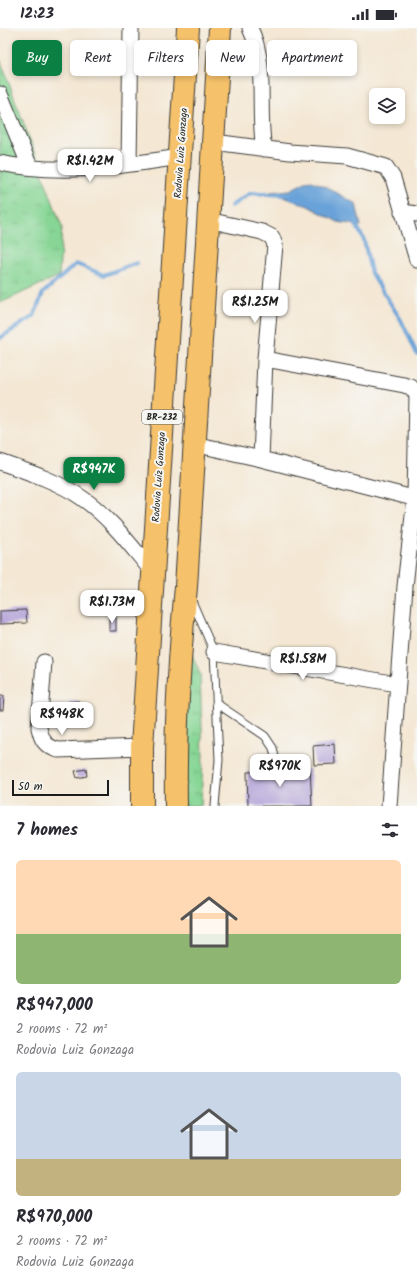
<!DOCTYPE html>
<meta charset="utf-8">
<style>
body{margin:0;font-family:Kalam,sans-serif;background:#f2f2f3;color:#2b2b33;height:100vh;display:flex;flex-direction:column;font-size:15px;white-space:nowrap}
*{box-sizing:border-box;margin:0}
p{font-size:13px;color:#7c7c81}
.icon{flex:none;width:22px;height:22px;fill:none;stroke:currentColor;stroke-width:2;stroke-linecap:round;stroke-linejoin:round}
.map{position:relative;height:778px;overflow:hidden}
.panel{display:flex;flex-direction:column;background:#fff;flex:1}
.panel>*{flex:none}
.guide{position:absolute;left:12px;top:12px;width:393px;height:36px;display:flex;gap:8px}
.buttons{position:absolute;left:369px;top:60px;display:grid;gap:8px}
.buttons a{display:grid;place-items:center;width:36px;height:36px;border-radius:6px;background:#fff;box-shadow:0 2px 6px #0003;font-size:20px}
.scale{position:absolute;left:12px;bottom:10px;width:97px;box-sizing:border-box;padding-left:4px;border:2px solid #1c1c1c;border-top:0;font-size:11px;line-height:14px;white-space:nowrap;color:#1c1c1c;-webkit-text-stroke:3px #f6f6f2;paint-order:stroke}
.price{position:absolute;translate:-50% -34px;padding:0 9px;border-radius:8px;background:#fff;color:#222;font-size:13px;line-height:26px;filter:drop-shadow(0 1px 2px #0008)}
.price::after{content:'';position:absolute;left:50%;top:24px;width:12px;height:9px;margin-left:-6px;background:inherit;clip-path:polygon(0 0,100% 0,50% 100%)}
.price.active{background:#0b8043;color:#fff}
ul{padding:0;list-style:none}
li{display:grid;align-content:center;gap:8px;height:212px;padding:0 16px}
li span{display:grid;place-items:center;height:124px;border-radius:6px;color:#555}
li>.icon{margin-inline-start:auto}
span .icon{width:72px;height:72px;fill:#fffc;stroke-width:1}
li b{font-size:17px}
h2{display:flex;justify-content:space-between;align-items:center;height:48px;padding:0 16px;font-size:17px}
.pill{padding:0 14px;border-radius:6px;background:#fff;box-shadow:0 2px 6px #0003;font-size:14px;line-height:36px}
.pill.active{background:#0b8043;color:#fff}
.status{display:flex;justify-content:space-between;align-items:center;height:28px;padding:0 20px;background:#fff;direction:ltr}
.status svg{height:11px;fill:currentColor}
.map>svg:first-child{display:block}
</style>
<div class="status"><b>12:23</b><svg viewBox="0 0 49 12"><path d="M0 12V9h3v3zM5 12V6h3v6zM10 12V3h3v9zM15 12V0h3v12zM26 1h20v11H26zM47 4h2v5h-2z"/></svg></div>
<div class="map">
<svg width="417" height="778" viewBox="0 0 417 778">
<defs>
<pattern id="grass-tufts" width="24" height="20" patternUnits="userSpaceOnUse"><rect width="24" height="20" fill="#87d695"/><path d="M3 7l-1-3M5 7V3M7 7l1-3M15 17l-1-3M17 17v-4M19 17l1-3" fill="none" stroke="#74b780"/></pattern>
</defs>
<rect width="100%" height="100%" fill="#f6f6f2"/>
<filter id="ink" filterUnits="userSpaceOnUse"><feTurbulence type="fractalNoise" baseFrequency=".025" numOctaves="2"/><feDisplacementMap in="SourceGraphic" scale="8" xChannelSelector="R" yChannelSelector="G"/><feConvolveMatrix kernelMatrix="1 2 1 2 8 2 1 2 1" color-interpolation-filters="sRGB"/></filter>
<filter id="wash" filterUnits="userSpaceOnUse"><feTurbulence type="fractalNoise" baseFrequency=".012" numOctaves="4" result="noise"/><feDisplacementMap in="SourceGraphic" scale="16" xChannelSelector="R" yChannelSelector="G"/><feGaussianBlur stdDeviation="0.9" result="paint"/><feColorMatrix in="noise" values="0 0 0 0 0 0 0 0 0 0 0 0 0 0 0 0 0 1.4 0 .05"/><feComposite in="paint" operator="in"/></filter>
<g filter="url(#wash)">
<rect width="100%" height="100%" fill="#f4e7d3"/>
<path fill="url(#grass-tufts)" stroke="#527958" d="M0,31L62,199L59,248L0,275Z
M190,622L200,646L203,727L201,778H182Z"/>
<path fill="#69a2d8" stroke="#425f7a" d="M309,152L327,159L356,176L361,198L338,194L308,178L270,164L290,162Z"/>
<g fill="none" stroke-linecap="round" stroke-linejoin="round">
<path stroke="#69a2d8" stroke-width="4" d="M231,178L251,165L283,167
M354,193L364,212L371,245L401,292L417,326
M0,310L34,288L43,265L76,236L104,247L137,235"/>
</g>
<g id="blocks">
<path fill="#ad9cd6" d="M26,582L27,595L0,596V583Z
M109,588H116V603H109Z
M0,668H4L3,682H0Z
M79,673L82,697L71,698L69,674Z
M335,716L336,736L314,737L313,718Z
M86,741L87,748L77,750L75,743Z
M310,741L312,778H248L247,744Z"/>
</g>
</g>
<g filter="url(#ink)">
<use href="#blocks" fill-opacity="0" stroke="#3c3a37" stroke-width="1"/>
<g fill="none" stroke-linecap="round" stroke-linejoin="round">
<g stroke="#3c3a37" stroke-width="9">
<path id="service" d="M192,573L214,624L219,732L215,778
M216,675L265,708L273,720L278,743"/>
</g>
<g stroke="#3c3a37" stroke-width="17">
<path id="minor" d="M250,0C268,38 257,81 264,121
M0,66L30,139
M214,114L290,124L347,128L386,139L393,150L417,232
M0,135C61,148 120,138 180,129
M129,136L131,0
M402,184L417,186
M208,192L262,204L272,209L275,217L265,331L261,431
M265,331L404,357L411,359L417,367L415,470L405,558L389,778
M194,416L261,431L417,471
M0,434C26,443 60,454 82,470C110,489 131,518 152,543
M214,624L397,656
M44,634L39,700C42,713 45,718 58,722L142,719"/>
</g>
<g stroke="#3c3a37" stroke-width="24">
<path id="trunk" d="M142,778V719L188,0
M176,778C175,705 179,632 186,559L220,0"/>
</g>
<use href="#service" stroke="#fff" stroke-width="7"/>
<use href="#minor" stroke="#fff" stroke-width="15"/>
<use href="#trunk" stroke="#f5c16b" stroke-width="22"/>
</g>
</g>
<g text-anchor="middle" stroke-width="4" stroke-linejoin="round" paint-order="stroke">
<rect fill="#f6f6f2" stroke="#5d5d5c" stroke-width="1" x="142" y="382" width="40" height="14" rx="3"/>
<g font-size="9" font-weight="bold" fill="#1c1c1c">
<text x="162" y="392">BR-232</text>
</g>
<g font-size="10" fill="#1c1c1c" stroke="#f6f6f2">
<text transform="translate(180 125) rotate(-86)" y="4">Rodovia Luiz Gonzaga</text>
<text transform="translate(158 449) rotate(-86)" y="4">Rodovia Luiz Gonzaga</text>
</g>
</g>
</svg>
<div class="buttons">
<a><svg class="icon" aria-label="layers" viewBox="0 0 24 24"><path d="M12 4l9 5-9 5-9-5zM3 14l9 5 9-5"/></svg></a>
</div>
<div class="scale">50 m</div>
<b class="price" style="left:90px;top:155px">R$1.42M</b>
<b class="price" style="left:255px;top:296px">R$1.25M</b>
<b class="price active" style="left:94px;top:463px">R$947K</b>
<b class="price" style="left:112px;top:596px">R$1.73M</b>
<b class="price" style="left:303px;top:653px">R$1.58M</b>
<b class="price" style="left:62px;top:708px">R$948K</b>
<b class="price" style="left:280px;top:760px">R$970K</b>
<div class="guide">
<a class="pill active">Buy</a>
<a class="pill">Rent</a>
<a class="pill">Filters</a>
<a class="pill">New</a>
<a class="pill">Apartment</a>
</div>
</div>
<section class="panel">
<h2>7 homes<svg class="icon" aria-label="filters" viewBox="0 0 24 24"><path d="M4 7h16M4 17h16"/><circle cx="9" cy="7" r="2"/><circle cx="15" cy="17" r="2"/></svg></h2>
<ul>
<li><span style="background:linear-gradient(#ffd9b3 60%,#8fb573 0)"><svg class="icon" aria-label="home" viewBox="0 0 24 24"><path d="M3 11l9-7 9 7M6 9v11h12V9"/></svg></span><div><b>R$947,000</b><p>2 rooms · 72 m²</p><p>Rodovia Luiz Gonzaga</p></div></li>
<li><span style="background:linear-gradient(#c9d6e8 70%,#c2b280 0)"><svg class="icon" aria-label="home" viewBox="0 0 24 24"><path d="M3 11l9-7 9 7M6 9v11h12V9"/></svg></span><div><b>R$970,000</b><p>2 rooms · 72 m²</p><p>Rodovia Luiz Gonzaga</p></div></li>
</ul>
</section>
